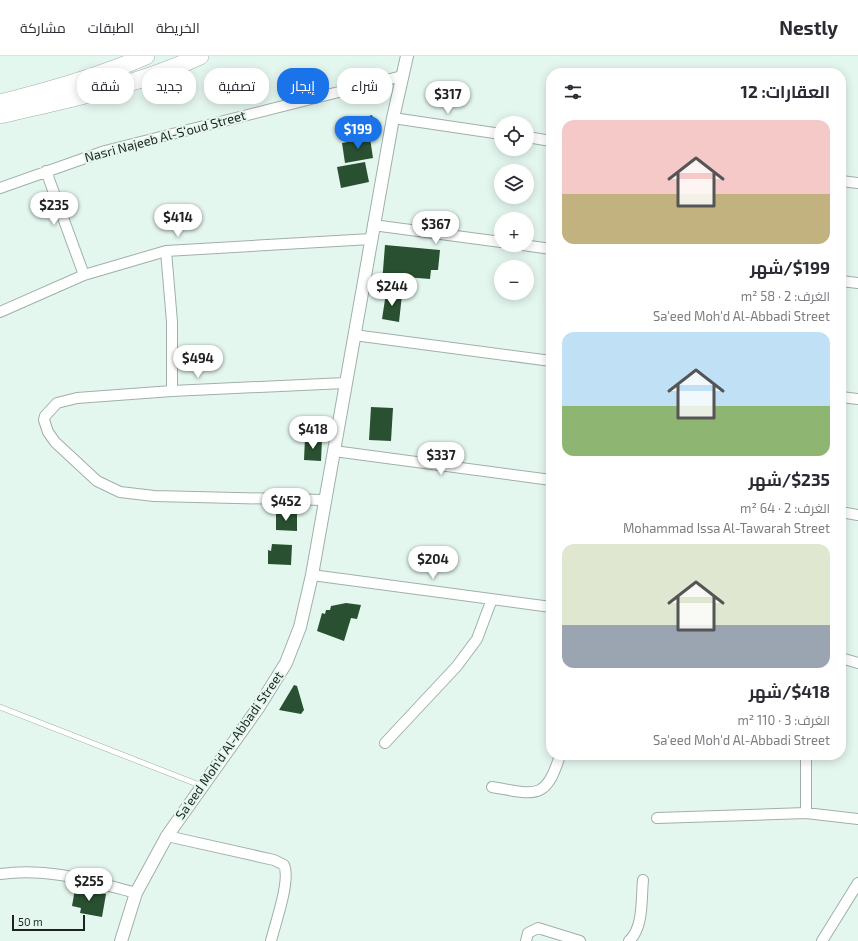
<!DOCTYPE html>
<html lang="ar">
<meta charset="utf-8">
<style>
body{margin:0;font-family:"Exo 2",Cairo,sans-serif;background:#f2f2f3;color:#2b2b33;direction:rtl;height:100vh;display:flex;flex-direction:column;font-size:15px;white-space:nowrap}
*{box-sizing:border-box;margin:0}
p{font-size:13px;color:#7c7c81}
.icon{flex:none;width:22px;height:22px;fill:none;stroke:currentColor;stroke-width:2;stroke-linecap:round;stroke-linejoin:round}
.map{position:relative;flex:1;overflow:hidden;direction:ltr}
.side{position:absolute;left:546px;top:12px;width:300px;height:692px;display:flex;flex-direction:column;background:#fff;border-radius:16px;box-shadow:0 2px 10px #0003;direction:rtl}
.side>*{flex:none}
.guide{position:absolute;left:12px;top:12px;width:380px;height:36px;direction:rtl;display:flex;gap:8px}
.fabs{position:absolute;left:494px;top:60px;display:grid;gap:8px}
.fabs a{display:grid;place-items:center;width:40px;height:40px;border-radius:50%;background:#fff;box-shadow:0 2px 10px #0003;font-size:20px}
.scale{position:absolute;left:12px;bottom:10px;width:73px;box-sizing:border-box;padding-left:4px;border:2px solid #1c2320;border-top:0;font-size:11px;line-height:14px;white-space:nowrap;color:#1c2320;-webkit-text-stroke:3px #e4f7ef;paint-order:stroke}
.price{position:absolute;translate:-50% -34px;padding:0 9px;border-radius:14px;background:#fff;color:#222;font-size:13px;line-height:26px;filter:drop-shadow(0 1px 2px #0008)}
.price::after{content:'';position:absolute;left:50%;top:24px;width:12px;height:9px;margin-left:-6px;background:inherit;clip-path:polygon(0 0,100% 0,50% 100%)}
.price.active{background:#1a73e8;color:#fff}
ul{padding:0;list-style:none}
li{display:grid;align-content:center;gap:8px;height:212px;padding:0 16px}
li span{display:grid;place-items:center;height:124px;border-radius:12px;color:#555}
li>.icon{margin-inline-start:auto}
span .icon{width:72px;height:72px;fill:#fffc;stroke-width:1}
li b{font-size:17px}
h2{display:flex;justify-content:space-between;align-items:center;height:48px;padding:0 16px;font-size:17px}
.tag{padding:0 14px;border-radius:16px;background:#fff;box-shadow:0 2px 10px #0003;font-size:14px;line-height:36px}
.tag.active{background:#1a73e8;color:#fff}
header{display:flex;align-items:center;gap:24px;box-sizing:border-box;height:56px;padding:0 20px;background:#fff;border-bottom:1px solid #e1e1e2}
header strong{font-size:19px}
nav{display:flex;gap:22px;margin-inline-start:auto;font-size:14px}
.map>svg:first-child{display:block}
</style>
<header>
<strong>Nestly</strong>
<nav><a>الخريطة</a><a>الطبقات</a><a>مشاركة</a></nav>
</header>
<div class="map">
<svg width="858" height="885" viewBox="0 0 858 885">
<rect width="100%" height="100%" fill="#e4f7ef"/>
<path fill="#295131" d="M372,59L378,76L355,84L349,67Z
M370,82L373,102L345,107L342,87Z
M365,106L369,126L341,132L337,111Z
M385,189L440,194L438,214H431L430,223L405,221V229L382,227Z
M386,237L402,239L399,266L382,263Z
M371,351L393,352L391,385L369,384Z
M305,382L322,383L321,405L304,404Z
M276,456L297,457V475L276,474Z
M272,488L292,489L291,509L268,508V494L271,495Z
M346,547L361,549L357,563L351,562L344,585L317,575L322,557L325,558L326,554H330L331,550Z
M294,629L297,630L304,654L301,658L279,654Z
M75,833L106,838L102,861L80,857L81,852L72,850Z"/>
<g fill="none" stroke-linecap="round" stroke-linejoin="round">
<g stroke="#9fb0a9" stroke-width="6">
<path id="service" d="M0,651L202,730"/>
</g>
<g stroke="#9fb0a9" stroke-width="12">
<path id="minor" d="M393,62L501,78
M527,81L551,85
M46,115L84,219
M841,125L858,127
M0,132L105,95L402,20
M373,169L501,186
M523,189L551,193
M166,195L172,266V335
M841,225L858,227
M0,256L84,219L166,195L371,183
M354,279L551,305
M841,341L858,343
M334,395L551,424
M324,444L154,440L120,436L97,425L55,386L48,376L44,364L45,360L57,347L77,342L172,335L345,327
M841,456L858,459
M312,519L551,551
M841,602L858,607
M385,687L457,610L477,583L492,543
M806,699V757
M492,731C534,738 546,746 560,699
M657,762L806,757L858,763
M167,780L274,804L284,809C291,824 275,868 271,885
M0,818C47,811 91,825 136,837
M526,885L528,877L538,872L580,885
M629,885C644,871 641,843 643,824
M822,885L858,827"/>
</g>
<g stroke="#9fb0a9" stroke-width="14">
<path id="tertiary" d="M121,885L136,837L167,780L258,652L286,607L300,571L312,519L393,62L407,0"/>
</g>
<g stroke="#9fb0a9" stroke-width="18">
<path id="trunk" d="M0,47C50,34 98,21 146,0
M0,59C68,43 136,30 200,0"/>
</g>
<use href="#service" stroke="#fff" stroke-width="5"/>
<use href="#minor" stroke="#fff" stroke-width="10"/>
<use href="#tertiary" stroke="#fff" stroke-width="12"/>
<use href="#trunk" stroke="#fff" stroke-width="17"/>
</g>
<g text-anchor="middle" stroke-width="4" stroke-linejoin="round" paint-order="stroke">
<g font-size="13" fill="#1c2320" stroke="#e4f7ef">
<text transform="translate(165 80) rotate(-15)" y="5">Nasri Najeeb Al-S‘oud Street</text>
<text transform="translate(229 689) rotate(-55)" y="5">Sa'eed Moh'd Al-Abbadi Street</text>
</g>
</g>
</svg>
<div class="fabs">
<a><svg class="icon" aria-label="locate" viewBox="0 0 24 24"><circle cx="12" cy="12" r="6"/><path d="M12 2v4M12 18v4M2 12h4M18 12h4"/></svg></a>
<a><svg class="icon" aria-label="layers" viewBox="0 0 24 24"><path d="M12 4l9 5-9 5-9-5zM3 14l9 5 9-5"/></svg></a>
<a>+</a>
<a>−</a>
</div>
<div class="scale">50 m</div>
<b class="price" style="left:448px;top:59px">$317</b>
<b class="price active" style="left:358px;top:94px">$199</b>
<b class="price" style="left:54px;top:170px">$235</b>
<b class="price" style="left:178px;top:182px">$414</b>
<b class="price" style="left:436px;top:189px">$367</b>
<b class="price" style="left:392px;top:251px">$244</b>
<b class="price" style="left:198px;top:323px">$494</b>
<b class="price" style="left:313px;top:394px">$418</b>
<b class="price" style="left:441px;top:420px">$337</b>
<b class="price" style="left:286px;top:466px">$452</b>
<b class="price" style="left:433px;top:524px">$204</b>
<b class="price" style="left:89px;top:846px">$255</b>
<div class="guide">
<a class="tag">شراء</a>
<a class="tag active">إيجار</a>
<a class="tag">تصفية</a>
<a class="tag">جديد</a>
<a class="tag">شقة</a>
</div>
<section class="side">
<h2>العقارات: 12<svg class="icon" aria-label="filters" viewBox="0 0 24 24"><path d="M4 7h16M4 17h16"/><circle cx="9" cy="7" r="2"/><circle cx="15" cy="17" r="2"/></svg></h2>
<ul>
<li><span style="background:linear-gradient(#f6c9c9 60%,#c2b280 0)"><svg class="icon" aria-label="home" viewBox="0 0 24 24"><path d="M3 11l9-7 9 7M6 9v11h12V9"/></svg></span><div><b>$199/شهر</b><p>الغرف: 2 · 58 m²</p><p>Sa'eed Moh'd Al-Abbadi Street</p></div></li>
<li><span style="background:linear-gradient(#bfe0f5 60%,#8fb573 0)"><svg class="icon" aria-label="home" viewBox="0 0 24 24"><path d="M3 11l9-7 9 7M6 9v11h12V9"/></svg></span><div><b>$235/شهر</b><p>الغرف: 2 · 64 m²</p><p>Mohammad Issa Al-Tawarah Street</p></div></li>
<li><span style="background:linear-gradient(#dfe7d0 65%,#9aa5b1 0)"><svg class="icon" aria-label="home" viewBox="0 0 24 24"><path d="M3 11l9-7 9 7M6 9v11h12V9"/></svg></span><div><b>$418/شهر</b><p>الغرف: 3 · 110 m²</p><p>Sa'eed Moh'd Al-Abbadi Street</p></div></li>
</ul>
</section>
</div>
